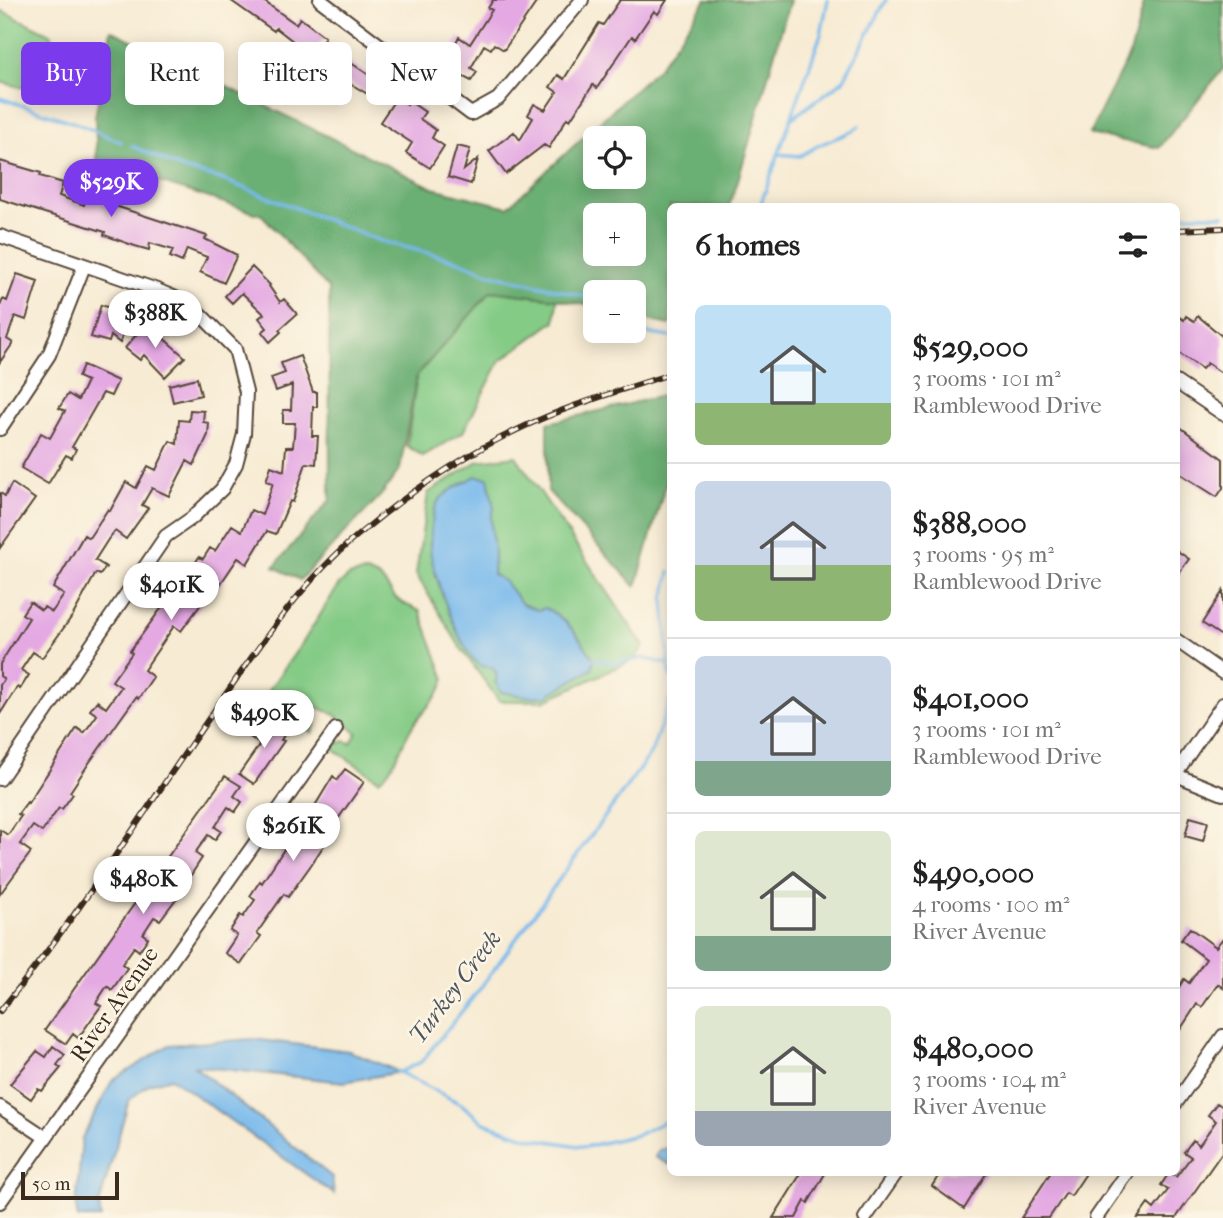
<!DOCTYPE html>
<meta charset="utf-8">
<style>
body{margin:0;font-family:"IM FELL French Canon",serif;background:#f6f6f6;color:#222;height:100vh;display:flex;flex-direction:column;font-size:26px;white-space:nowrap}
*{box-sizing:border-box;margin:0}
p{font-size:23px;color:#767676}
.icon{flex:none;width:38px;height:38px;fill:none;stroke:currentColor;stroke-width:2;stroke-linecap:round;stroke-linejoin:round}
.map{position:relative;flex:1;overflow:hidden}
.panel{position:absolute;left:667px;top:203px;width:513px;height:973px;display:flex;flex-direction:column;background:#fff;border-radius:10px;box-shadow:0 4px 18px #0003}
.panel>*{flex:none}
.top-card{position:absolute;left:21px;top:42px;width:541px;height:63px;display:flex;gap:14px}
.fabs{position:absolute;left:583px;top:126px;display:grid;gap:14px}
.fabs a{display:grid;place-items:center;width:63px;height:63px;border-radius:10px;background:#fff;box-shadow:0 4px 18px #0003;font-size:35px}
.scale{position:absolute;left:21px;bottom:18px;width:98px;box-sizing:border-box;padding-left:7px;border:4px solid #3b2a1e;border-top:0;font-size:19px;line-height:24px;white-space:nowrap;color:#3b2a1e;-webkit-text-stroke:5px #fcf5e5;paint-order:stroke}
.price{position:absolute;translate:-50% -60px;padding:0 16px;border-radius:24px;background:#fff;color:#222;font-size:23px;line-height:46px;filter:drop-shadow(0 2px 4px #0008)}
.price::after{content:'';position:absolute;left:50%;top:42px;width:21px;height:16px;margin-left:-10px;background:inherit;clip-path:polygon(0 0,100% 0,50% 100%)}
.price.on{background:#7c3aed;color:#fff}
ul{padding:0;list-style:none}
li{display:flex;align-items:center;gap:21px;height:175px;padding:0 28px}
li+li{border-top:2px solid #e0e0e0}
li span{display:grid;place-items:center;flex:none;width:196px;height:140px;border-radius:10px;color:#555}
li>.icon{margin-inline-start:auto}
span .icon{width:84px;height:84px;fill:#fffc;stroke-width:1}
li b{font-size:30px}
h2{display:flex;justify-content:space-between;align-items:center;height:84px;padding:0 28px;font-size:30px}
.chip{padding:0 24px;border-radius:10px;background:#fff;box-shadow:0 4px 18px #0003;font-size:24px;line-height:63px}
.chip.on{background:#7c3aed;color:#fff}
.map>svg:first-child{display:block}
</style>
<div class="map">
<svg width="1223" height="1218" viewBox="0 0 1223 1218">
<rect width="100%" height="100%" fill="#fcf5e5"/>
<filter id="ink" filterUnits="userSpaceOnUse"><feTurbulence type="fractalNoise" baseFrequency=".0143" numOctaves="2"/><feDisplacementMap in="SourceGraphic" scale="14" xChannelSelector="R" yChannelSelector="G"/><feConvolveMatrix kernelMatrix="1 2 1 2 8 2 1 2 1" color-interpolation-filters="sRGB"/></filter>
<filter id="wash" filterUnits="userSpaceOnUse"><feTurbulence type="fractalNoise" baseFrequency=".00686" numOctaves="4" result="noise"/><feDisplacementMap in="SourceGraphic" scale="28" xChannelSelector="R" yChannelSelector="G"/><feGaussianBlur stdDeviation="1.57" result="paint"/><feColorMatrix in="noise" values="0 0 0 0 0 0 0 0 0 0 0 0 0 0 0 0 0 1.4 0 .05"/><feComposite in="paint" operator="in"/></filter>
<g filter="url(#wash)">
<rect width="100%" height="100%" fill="#f7ebd3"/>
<path fill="#84cb86" stroke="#607a52" stroke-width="2" d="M0,10L52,35L40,92L0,82Z
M491,291L557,299L555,321L500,361L463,432L423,456L407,446L417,375Z
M516,456L644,646L635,659L544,701H499L460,647L416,574L428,493L478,461Z
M365,572C386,578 383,583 395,597C401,604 412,607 420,611L445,679C440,697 424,709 414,724C402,741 396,768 379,780L330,747L344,741L351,743L357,733L334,714L317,707L310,716L316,724L312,733L263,698L305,639L338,586L349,576Z"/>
<path fill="#6baf73" stroke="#536c48" stroke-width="2" fill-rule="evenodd" d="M706,0H790L737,184L729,206H670V325L634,317V292H595V307L557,299L491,291L417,375L400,469L382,494L300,580L274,567L330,500L329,289L262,215L97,162L95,117L111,30L433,188L508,207L659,67ZM634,138V177H595V138ZM634,215V254H595V215Z
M1145,0H1223V69L1159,148L1089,134L1131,51Z
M670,394V469L636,587L548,491V423Z"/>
<path fill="#77b9ec" stroke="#597285" stroke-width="2" d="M476,476L488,478L494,508L491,519L494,554L493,574L505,582L522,604L538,610L545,608C566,617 581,640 594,659L592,669L546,696L530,697L501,692L495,682L497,676L493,668C492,667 483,667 482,666C462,658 431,570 430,548C430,536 432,515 436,505C443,491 463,484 476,476Z
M253,1039L349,1051L400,1072L344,1082L194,1066L332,1177L334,1194L171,1078L149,1084L129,1100L99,1205L101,1218H78L76,1207L82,1138L112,1081L169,1045Z
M670,1147V1165L655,1157L659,1150Z"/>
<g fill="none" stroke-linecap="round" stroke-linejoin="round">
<path stroke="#77b9ec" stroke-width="3.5" d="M0,98L81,125L121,142
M792,118L843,81L886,0
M132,146L183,169L221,179L381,241L459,261L488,273L595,299
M778,154L800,156L819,145L853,131L859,126
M760,206L821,34L828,0
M1176,215H1223
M634,322L645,333L670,337
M670,572L664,599L670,677
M594,659L616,663L643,658L668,664
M396,1072H400L421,1062L479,990L651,753L670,699
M401,1073L461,1104L484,1123L529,1138L585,1147L637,1135L670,1119"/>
</g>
<g id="blocks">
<path fill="#e4a8e3" d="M230,0H262L296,24L300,18L325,37L311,55L276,28L274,31Z
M493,0H538L504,50L494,44L491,49L484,45L471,68L477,72L471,81L442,65L459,37L470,44L492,10L488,8Z
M620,0H667L658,14L654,11L635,39L632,36L597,88L593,85L570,120L567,118L549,148L544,145L506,174L489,151L514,132L520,140L533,118L528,115L534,104L545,110L557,92L550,87L558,75L564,79L599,23L603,25Z
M342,57L378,81L369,95L346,81L334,99L320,90Z
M397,97L407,104L409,101L425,112L420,119L436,130L432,138L444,146L430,168L406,153L412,143L380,122Z
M457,146L470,149L464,170L478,159L471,184L448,177Z
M0,161L41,173L40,176L63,183L59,196L84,205L88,192L104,198L103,202L207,236L205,239L237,255L224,283L200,272L207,257L187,249L182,262L170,257L173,250L150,243L149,250L135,246L104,235L105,232L0,199Z
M252,267L270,285L269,286L280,302L284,299L297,314L279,330L281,332L270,342L262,332L267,328L259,318L264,314L242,293L232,303L225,296Z
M17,274L38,281L26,320L15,316L7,339L13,343L0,362V306L3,299L7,301Z
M101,305L129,314L120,343L111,336L109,342L91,337Z
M1176,315L1184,320L1186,316L1194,321L1198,316L1223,337V374L1207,363L1202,369L1176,351Z
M146,323L185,357L165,377L144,355L140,360L125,348Z
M300,356L313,392H317V407H313L312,436H318L316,464L306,463L293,502L290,501L276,534L267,531L247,564L238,558L219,586L216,584L181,631L174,626L144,670L153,677L138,699L136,697L89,763L70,792L73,794L62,809L59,808L42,832L33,826L20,844L31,852L0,894V830L8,835L21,816L18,814L27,802L28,803L77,728L84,733L97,715L90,710L97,701L106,708L121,687L112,681L132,653L130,651L179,584L183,586L194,569L192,568L199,557L203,559L210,548L215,551L232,525L242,531L251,510L262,515L273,483L266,481L271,466L284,471L286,447H293L295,423H283V410H291L292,385L276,391L271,378L285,373L281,363Z
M83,365L118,381L111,396L103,393L72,447L76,449L72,458L66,455L48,484L21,468L41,433L50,438L65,411L59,408L68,394L78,400L87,381L78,377Z
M197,378L201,395L173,402L169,385Z
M190,410L204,411L203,422L209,423L208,435L194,465L187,461L169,496L152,488L142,505L148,508L126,539L115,531L109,538L95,560L106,567L100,575L96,573L73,615L42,658L33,652L21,670L29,675L20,689L17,687L0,714V685L4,679L0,676V664L29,618L22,614L30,602L41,610L44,607L52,612L64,595L53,588L84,535L89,538L108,509L110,511L126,482L136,488L148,466L156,470L170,441L177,444L179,420L189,421Z
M1176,424L1223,459V488L1217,497L1176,471Z
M12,483L35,499L0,548V493L5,496Z
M1176,550L1189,559L1176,577Z
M1223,591V637L1202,623Z
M275,720L288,729L281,740L284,741L254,784L239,774L260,744L250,737L259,724L268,730Z
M345,769L364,782L321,843L324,845L311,865L288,897L284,894L257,933L261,936L241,964L225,953L237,935L230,931L240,915L243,917L255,900L250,896L260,881L262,883L300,825L306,829L318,812L313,809L333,776L337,780Z
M225,776L241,786L234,796L242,802L235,812L228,807L215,827L221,831L215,840L208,835L195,853L202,858L189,878L191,879L160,920L154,917L143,934L148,938L139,951L134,947L122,964L127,968L112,990L107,986L96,1003L101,1006L78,1038L73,1034L66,1044L45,1030Z
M1190,817L1208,822L1203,841L1185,836Z
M1190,928L1216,947L1223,938V988L1218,984L1202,1007L1197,1004L1176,1036V992L1184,979L1189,983L1206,959L1181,940Z
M53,1046L65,1055L57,1065L61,1068L42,1091L38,1089L31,1099L10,1084L37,1051L46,1057Z
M1217,1103L1223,1107V1151L1176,1218H1138L1148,1204L1154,1209L1168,1190L1161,1185L1169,1173L1176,1177L1191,1157L1184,1152L1193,1140L1199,1145L1216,1121L1208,1115Z
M802,1172H826L808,1203L805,1201L796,1218H773Z
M941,1172H987L964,1209L932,1186Z
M1051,1172H1087L1071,1196L1066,1193L1049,1218H1021Z"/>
</g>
</g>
<g filter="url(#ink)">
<use href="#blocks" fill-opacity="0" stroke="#574739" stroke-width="2"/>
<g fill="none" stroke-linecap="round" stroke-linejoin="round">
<g stroke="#574739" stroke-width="16">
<path id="minor" d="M320,0L471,114L498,99L582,0
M0,236L157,290L190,304L235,349L246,392L244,434L236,464L222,489L192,518L166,536L0,779
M1176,382L1223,414
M0,429L49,355L84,266
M1176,640L1223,673
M1176,773L1223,704
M1176,775L1223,794
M1176,1103L1223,1036
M0,1107L45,1137
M0,1202L336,729
M865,1218L897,1172
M1096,1218L1128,1172"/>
</g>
<use href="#minor" stroke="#fff" stroke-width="12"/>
<g stroke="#3b2a1e" stroke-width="6">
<path id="rail" d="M1176,230L1223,228
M0,1011C80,915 149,803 221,701C262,642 303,581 358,535C406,495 460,457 517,430C566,406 619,391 670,374"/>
</g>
<use href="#rail" stroke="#fcf5e5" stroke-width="3.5" stroke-dasharray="10" stroke-linecap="butt"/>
</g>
</g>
<g text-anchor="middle" stroke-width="5" stroke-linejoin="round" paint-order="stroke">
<g font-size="23" fill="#3b2a1e" stroke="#fcf5e5">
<text transform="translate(114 1004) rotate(-55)" y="8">River Avenue</text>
</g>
<g font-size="24" font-style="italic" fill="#4d555c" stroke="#fcf5e5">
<text transform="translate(455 987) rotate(-53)" y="8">Turkey Creek</text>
</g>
</g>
</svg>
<div class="fabs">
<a><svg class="icon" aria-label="locate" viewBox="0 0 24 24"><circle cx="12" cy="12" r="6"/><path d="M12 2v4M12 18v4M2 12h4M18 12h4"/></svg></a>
<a>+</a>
<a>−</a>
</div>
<div class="scale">50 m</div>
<b class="price on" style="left:111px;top:219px">$529K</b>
<b class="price" style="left:155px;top:350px">$388K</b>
<b class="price" style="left:171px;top:622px">$401K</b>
<b class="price" style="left:264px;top:750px">$490K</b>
<b class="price" style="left:293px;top:863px">$261K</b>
<b class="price" style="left:143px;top:916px">$480K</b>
<div class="top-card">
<a class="chip on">Buy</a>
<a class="chip">Rent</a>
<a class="chip">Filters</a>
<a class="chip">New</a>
</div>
<section class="panel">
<h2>6 homes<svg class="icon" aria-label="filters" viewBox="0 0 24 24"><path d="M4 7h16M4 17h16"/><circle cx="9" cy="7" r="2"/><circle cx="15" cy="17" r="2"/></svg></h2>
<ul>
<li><span style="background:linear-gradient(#bfe0f5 70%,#8fb573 0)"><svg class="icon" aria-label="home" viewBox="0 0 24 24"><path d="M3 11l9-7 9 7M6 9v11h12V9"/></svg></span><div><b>$529,000</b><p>3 rooms · 101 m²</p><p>Ramblewood Drive</p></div></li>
<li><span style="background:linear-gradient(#c9d6e8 60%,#8fb573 0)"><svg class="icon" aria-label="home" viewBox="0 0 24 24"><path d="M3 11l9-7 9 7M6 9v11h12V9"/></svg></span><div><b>$388,000</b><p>3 rooms · 95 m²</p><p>Ramblewood Drive</p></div></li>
<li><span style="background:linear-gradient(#c9d6e8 75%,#7fa58c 0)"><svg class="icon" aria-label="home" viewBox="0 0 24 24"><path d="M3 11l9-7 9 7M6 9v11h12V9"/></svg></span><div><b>$401,000</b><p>3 rooms · 101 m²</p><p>Ramblewood Drive</p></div></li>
<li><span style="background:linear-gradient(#dfe7d0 75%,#7fa58c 0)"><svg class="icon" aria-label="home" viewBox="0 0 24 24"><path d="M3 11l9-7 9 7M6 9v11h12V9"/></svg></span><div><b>$490,000</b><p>4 rooms · 100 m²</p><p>River Avenue</p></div></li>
<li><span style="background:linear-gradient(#dfe7d0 75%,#9aa5b1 0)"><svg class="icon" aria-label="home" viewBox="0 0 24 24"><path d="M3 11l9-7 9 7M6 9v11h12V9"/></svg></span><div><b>$480,000</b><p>3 rooms · 104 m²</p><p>River Avenue</p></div></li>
</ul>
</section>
</div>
